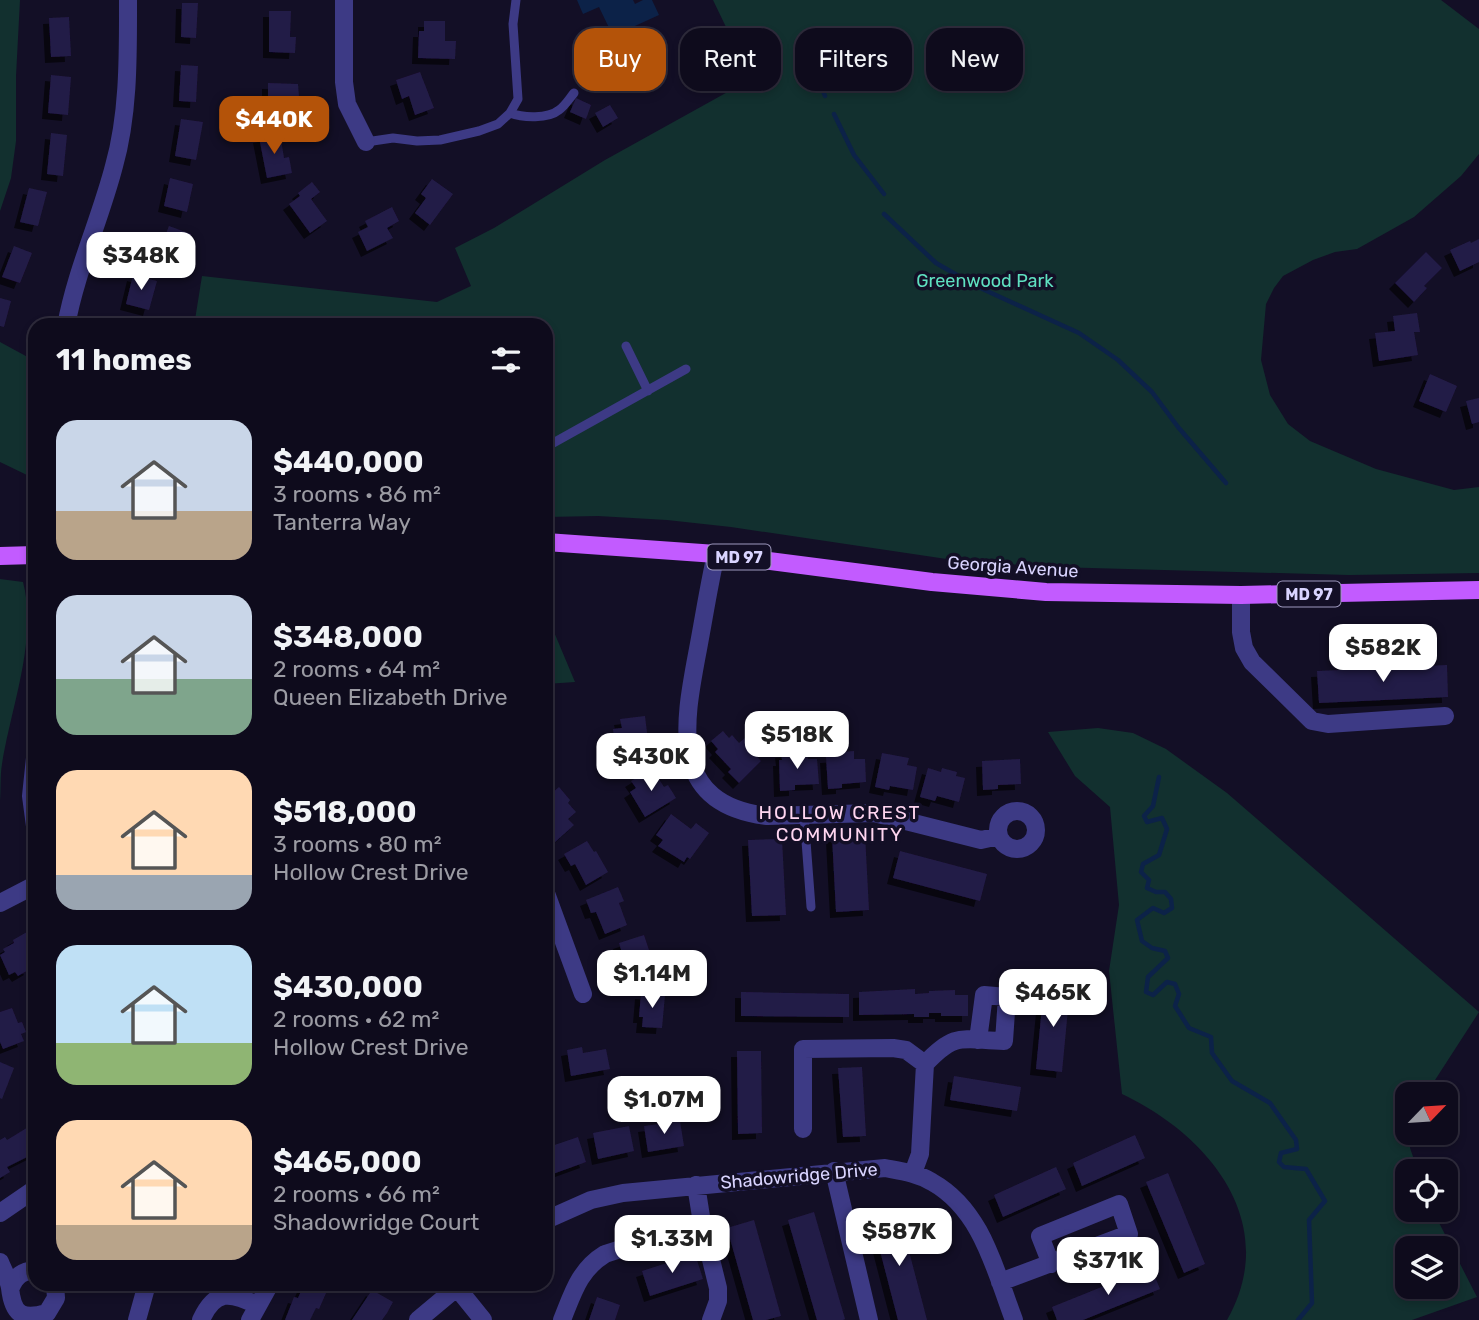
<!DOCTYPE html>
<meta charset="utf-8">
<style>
body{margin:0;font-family:Rubik,sans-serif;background:#171425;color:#f1f3f6;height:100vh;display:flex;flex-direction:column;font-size:26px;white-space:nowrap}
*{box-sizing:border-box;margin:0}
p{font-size:23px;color:#9b9ba3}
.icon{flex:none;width:38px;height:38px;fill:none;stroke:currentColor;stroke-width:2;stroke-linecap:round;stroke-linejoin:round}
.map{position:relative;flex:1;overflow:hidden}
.side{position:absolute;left:28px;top:318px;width:525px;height:973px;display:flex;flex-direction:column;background:#0e0b1c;border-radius:21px;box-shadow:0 4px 10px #0003,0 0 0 2px #2e2b3b}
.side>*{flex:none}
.top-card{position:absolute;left:574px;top:28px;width:665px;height:63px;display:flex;gap:14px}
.needle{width:46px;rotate:65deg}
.fabs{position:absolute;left:1395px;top:1082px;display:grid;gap:14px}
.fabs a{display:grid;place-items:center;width:63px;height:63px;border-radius:14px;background:#0e0b1c;box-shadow:0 4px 10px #0003,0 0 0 2px #2e2b3b;font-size:35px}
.price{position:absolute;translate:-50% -60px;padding:0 16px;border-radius:14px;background:#fff;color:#222;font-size:23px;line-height:46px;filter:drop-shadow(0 2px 4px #0008)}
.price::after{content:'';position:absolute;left:50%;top:42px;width:21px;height:16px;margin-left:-10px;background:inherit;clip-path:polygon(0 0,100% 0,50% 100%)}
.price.selected{background:#b45309;color:#fff}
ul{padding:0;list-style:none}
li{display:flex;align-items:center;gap:21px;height:175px;padding:0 28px}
li span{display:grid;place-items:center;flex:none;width:196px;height:140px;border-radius:21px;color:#555}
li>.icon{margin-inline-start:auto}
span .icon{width:84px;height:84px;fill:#fffc;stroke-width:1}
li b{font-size:30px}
h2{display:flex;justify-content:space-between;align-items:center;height:84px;padding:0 28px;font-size:30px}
.pill{padding:0 24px;border-radius:21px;background:#0e0b1c;box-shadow:0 4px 10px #0003,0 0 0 2px #2e2b3b;font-size:24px;line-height:63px}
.pill.selected{background:#b45309;color:#fff}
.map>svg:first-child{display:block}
</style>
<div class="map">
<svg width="1479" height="1320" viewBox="0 0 1479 1320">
<defs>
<filter id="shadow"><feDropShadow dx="-6" dy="6" stdDeviation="0" flood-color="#0009"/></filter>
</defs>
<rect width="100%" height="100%" fill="#130f26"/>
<path fill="#12302f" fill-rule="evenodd" d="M0,0H20L16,76V141L11,178L0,211Z
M713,0H1441L1479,29V154L1461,176L1414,217L1357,249L1335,252L1313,260L1283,276L1274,288L1266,304L1261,360L1270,395L1288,424L1310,441L1376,469L1454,490L1479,487V573L1349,575L1055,567L960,561L731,527L667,520L598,516L546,517V326H194L202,276L437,302L471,286L455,248L494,228L605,160L751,79Z
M0,342L35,361L28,422L29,476L0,462Z
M0,579L23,582C38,639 11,707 2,764C0,776 1,789 0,801Z
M546,613L575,682L546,684Z
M1098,728L1133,733L1166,749L1227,793L1479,1012L1426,1094H1407V1132H1413L1410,1148L1418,1171H1407V1209H1432L1477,1297L1412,1320H1227C1282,1223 1209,1135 1122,1094L1109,971L1119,905L1110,807L1075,776L1048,732ZM1407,1248H1446V1286H1407Z"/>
<path fill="#0c2248" d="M577,0H633L635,4L643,0H652L659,15L613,36L599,7L583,14Z"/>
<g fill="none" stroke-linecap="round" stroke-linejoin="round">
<path stroke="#0c2248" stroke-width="4.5" d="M823,91L825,96
M834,114L854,155L884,194
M884,214L936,263L976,286L1079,333L1118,360L1152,392L1178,427L1226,483
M1159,777L1153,806L1144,816L1147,822L1162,818L1167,829L1159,855L1143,864L1141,872L1149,880L1147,888L1156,892H1165L1171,899L1172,908L1164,913L1153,908L1137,920L1142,941L1152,948L1165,951L1168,958L1148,977L1146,992L1153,995L1167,982L1175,984L1179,994L1175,1006L1189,1028L1211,1037L1212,1053L1232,1081L1270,1103L1296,1140L1297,1149L1281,1153L1279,1162L1284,1167L1306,1169L1325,1201L1309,1220L1312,1303L1298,1320"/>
</g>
<path fill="#241b47" filter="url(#shadow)" d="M182,3H198L196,38L181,37Z
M269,11H291L290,37H296L295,53L269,52Z
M69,17L71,56L51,57L49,18Z
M424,21H445V41H456L455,59L418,58L419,31H424Z
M181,65L198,66L196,102L179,101Z
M420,72L434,108L415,115L409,96L402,99L396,80Z
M51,75L71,77L68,115L48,113Z
M268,83L298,84L299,97H285V114H268Z
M576,98L591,105L586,119L570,112Z
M610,105L618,118L603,127L595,113Z
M181,119L203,122L196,160L175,156Z
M51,133L67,135L63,176L47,174Z
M280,133L284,158L289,157L292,173L267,178L259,137Z
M170,178L193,184L187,212L164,206Z
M432,179L453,194L430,225L415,213L426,198L421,194Z
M312,182L320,192L311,199L327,221L310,233L289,204L300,196L298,193Z
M29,188L47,192L38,226L20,222Z
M392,207L399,221L387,228L393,238L367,251L358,232L368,227L365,221Z
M169,226L191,234L178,268L156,259Z
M1479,239V262L1460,271L1450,250L1470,241L1471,243Z
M14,246L32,253L20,283L2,277Z
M1426,252L1442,268L1424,286L1427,288L1414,302L1395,283Z
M133,275L157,281L149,310L126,304Z
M0,298L11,301L4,327L0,326Z
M1417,313L1420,332H1414L1418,355L1379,361L1375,333L1395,331L1393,316Z
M1430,374L1457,386L1446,412L1419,401Z
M1479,398V422L1472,424L1466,401Z
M1447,665L1448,697L1319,703L1317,671Z
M645,716L648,741L655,740L657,756L625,760L624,753L616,754L613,729L622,728L620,719Z
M723,731L729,738L732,735L739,743L745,738L754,747L751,750L761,761L739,783L728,772L731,769L715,752L718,749L711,741Z
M794,751V756L807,755L808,759H817L819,784L795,785V790L780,791L779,760H782L781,752Z
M854,751V759H865L866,782L842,784V788L828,789L826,757L841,756V752Z
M882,753L909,758L907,765L917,767L913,790L890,786L889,790L875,787Z
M1020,759L1021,784L998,785V789L983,790L982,761Z
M652,768L664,787L668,785L676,798L645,817L630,792L636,788L631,781Z
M928,768L941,772L942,768L957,772L956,776L965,778L959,802L937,796L935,801L920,797Z
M559,787L570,800L568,803L576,812L568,819L574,825L554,843L546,834V798Z
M671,814L691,829L696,823L709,833L690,859L687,857L684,862L658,846L663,840L656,835Z
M865,834L869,910L836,912L832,836Z
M782,839L786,915L752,916L748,840Z
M587,841L594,852L596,851L608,872L586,885L575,864L571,866L564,854Z
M900,851L987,874L980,901L893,878Z
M618,887L624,901L619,903L627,925L605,934L596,912L591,913L586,900Z
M27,932L35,947V963L28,966L30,969L18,976L15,972L9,975L0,955L5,952L3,949L14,943L13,940Z
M644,935L653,962L631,969L626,955L623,956L619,943Z
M1044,986L1070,988L1062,1072L1036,1069Z
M915,989V994L929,993V991L955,990V995H968V1016H941V1013H929V1017H914V1014L859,1015V992Z
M741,992L849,994V1017L741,1016Z
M641,993L665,995L662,1028L642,1027L643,1017H639Z
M12,1008L18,1023L22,1022L26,1032L21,1034L24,1041L3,1049L0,1042V1012Z
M582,1047L583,1053L606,1049L610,1069L571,1076L567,1050Z
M737,1051H761L762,1133L738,1134Z
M0,1062L14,1068L2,1099L0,1098Z
M862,1067L866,1136L843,1137L838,1068Z
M954,1076L1021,1087L1017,1111L950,1100Z
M680,1121L684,1146L648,1152L644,1126Z
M35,1123V1153L7,1167L10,1172L0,1178V1140L5,1137L7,1140Z
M629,1126L634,1151L598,1159L593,1133Z
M1135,1135L1145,1158L1082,1186L1073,1163Z
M578,1137L586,1162L550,1175L546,1161V1148Z
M1056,1167L1066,1189L1003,1217L994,1195Z
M1168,1173L1205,1264L1184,1273L1146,1182Z
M814,1212L845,1319L843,1320H817L788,1220Z
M899,1213L927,1320H898L872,1220Z
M754,1220L781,1316L766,1320H753L727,1228Z
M695,1254L703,1279L650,1296L642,1271Z
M1151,1267L1160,1289L1083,1320H1057L1052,1307Z
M304,1284H330L319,1309L316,1308L310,1320H285L294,1297L298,1298Z
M372,1290L393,1302L387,1313L382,1320H352Z
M597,1297L620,1305L615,1320H589Z"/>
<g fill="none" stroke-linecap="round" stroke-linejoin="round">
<path stroke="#3d3a85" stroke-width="9" d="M510,113C523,118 548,119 559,110C565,106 569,99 574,93
M366,142L393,138L417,141L440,140L479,131L498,124L510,113L518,99L513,24L516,0
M626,346L648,391
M546,447L686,369
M804,815L811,907"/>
<path stroke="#3d3a85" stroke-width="18" d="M344,0V82L347,104L366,142
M66,326C76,271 100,220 114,166C129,113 128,54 128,0
M716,554C709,585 704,617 698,649C684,723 667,804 767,816L874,813L981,840L999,836
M1241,595V632L1244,648L1252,662L1312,721L1328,724L1445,716
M998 830a19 19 0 1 1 38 0a19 19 0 1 1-38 0Z
M546,893L583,994
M0,903L35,885
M803,1129V1049L893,1048L906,1050L925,1064C956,1031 962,1040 1004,1041L1007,997L984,995L978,1040
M834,1171L869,1320
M913,1173L920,1154L925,1064
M696,1185L702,1223L718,1288V1301L711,1320
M0,1213L35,1189
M546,1220L591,1200L623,1193L885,1168C901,1171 917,1173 932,1182C982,1210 995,1270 1014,1320
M0,1262C3,1270 9,1280 10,1288C13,1315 22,1320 47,1313L56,1298L55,1284
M1000,1282L1129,1234L1119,1204L1040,1236L1051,1264
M454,1284L483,1320
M11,1287C16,1276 22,1271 35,1270
M201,1320C215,1289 230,1292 257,1305
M250,1320L270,1284
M418,1320L461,1284
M562,1320C573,1293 579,1270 605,1254L702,1223"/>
<path stroke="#3d3a85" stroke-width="18" d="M35,758L31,796L35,826
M137,1320L147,1284"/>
<path stroke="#c25bff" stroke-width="18" d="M546,542L716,554L932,582L1046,592L1241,595L1479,590
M0,556L35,555"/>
</g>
<g text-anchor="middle" stroke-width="7" stroke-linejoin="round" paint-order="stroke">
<g fill="#130f26" stroke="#9e99be" stroke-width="2">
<rect x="707.5" y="544.5" width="63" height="25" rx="5"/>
<rect x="1277.5" y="581.5" width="63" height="25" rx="5"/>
</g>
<g font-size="16" font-weight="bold" fill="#d9d4ff">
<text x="739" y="563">MD 97</text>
<text x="1309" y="600">MD 97</text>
</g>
<g font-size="18" fill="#5fe0c0" stroke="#130f26">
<text x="985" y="287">Greenwood Park</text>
</g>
<g font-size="18" fill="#d9d4ff" stroke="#130f26">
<text transform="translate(1013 567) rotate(4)" y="6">Georgia Avenue</text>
<text transform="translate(799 1176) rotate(-5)" y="6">Shadowridge Drive</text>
</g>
<g font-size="19" letter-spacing="2" fill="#ffd6f0" stroke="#130f26">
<text x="840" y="819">HOLLOW CREST<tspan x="840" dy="22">COMMUNITY</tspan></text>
</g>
</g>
</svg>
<div class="fabs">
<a><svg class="needle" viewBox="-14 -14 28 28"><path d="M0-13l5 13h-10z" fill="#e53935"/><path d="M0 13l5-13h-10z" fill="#9b9ba3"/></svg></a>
<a><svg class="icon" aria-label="locate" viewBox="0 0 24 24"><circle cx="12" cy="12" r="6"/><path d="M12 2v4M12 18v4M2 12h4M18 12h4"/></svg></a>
<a><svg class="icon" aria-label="layers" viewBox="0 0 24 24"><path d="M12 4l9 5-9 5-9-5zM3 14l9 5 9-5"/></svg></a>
</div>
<b class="price selected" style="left:274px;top:156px">$440K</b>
<b class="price" style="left:141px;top:292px">$348K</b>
<b class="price" style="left:1383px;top:684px">$582K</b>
<b class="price" style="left:797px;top:771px">$518K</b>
<b class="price" style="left:651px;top:793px">$430K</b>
<b class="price" style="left:652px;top:1010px">$1.14M</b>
<b class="price" style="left:1053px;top:1029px">$465K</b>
<b class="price" style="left:664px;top:1136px">$1.07M</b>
<b class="price" style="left:899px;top:1268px">$587K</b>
<b class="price" style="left:672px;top:1275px">$1.33M</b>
<b class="price" style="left:1108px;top:1297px">$371K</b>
<div class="top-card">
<a class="pill selected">Buy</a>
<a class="pill">Rent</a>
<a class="pill">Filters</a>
<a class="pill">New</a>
</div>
<section class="side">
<h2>11 homes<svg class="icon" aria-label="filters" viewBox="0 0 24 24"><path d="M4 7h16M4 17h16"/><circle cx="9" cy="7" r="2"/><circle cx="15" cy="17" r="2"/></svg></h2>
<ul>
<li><span style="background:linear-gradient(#c9d6e8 65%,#b9a48a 0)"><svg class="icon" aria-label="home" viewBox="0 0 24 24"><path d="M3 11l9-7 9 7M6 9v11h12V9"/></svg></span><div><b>$440,000</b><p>3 rooms · 86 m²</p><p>Tanterra Way</p></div></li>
<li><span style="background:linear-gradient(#c9d6e8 60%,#7fa58c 0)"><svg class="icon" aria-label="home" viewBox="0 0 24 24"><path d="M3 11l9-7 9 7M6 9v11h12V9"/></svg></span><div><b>$348,000</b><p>2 rooms · 64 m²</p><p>Queen Elizabeth Drive</p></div></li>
<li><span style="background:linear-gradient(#ffd9b3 75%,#9aa5b1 0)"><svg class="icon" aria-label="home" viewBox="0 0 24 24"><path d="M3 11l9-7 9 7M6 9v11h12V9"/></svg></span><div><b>$518,000</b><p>3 rooms · 80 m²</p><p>Hollow Crest Drive</p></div></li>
<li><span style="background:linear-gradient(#bfe0f5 70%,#8fb573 0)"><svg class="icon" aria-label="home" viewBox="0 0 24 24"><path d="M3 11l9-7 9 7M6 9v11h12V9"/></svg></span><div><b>$430,000</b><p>2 rooms · 62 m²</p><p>Hollow Crest Drive</p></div></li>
<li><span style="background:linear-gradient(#ffd9b3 75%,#b9a48a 0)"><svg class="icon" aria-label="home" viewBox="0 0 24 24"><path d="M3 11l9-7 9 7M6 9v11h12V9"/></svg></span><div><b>$465,000</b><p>2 rooms · 66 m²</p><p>Shadowridge Court</p></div></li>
</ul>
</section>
</div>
